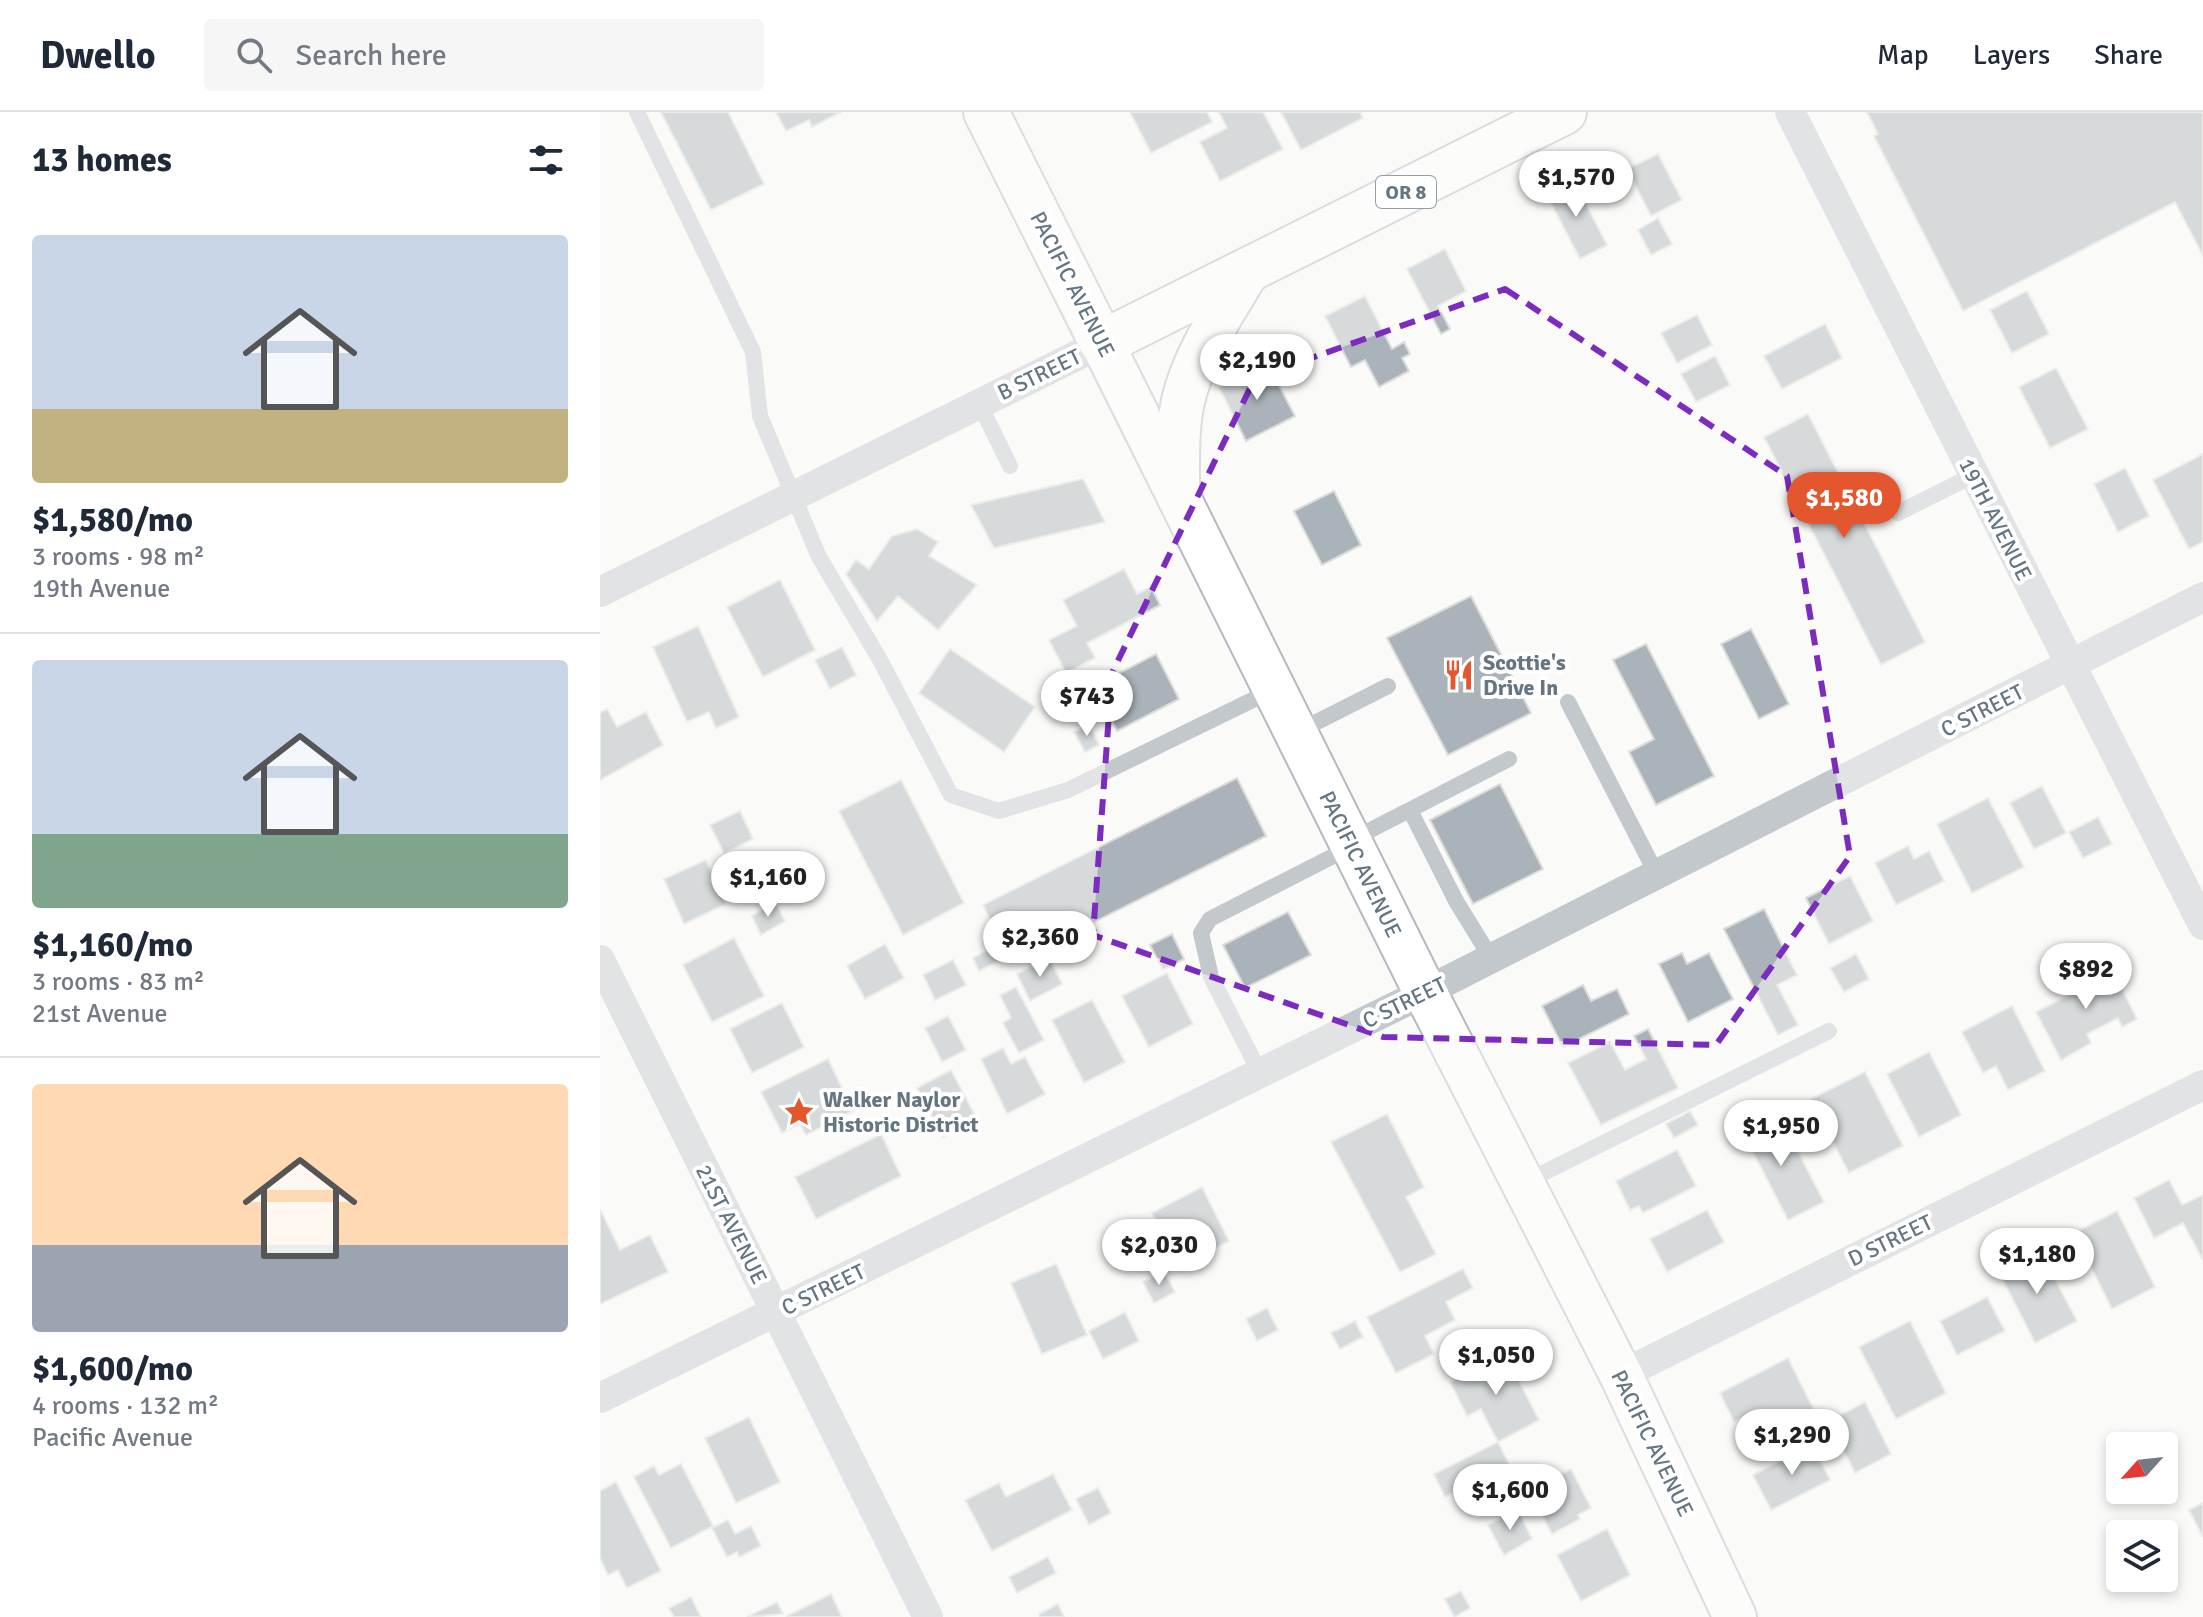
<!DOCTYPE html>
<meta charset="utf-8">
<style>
body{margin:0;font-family:Signika,sans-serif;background:#f6f6f7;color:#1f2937;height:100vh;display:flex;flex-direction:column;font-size:30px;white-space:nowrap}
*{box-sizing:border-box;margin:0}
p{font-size:26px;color:#747a83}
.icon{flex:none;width:44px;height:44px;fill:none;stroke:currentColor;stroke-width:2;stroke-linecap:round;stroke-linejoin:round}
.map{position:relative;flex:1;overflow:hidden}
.side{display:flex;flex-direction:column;background:#fff;width:600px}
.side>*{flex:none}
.needle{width:52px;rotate:243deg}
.tools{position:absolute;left:1506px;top:1320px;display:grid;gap:16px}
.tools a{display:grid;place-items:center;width:72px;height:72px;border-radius:8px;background:#fff;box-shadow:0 4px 12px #0003;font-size:40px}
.price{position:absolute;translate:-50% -68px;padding:0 18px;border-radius:28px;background:#fff;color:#222;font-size:26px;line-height:52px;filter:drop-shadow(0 2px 4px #0008)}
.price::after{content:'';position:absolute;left:50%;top:48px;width:24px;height:18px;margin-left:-12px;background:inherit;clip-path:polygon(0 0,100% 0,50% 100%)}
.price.current{background:#e4572e;color:#fff}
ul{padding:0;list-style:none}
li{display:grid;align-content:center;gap:16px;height:424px;padding:0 32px}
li+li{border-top:2px solid #e0e1e3}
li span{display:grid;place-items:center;height:248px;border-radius:8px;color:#555}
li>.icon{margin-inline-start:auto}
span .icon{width:144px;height:144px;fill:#fffc;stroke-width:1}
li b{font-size:34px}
h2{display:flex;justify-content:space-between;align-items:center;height:96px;padding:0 32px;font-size:34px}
header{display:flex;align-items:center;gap:48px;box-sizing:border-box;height:112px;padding:0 40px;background:#fff;border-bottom:2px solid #e0e1e3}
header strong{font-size:38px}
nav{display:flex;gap:44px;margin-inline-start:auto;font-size:28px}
.search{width:560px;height:72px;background:#f6f6f7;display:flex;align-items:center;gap:20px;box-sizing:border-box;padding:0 28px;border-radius:8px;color:#747a83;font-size:30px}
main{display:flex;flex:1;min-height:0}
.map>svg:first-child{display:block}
</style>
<header>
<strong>Dwello</strong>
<div class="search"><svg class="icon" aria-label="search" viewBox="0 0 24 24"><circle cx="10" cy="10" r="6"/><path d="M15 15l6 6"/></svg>Search here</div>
<nav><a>Map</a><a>Layers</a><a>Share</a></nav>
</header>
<main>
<section class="side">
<h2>13 homes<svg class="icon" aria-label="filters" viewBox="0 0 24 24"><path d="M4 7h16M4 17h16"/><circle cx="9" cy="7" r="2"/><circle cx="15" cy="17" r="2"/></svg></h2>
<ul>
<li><span style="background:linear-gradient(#c9d6e8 70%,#c2b280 0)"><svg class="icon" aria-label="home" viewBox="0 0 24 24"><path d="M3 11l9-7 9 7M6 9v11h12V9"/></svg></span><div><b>$1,580/mo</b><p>3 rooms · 98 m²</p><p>19th Avenue</p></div></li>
<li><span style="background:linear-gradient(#c9d6e8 70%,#7fa58c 0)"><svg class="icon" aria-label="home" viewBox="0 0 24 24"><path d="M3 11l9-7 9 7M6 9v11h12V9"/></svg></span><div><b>$1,160/mo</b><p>3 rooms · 83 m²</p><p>21st Avenue</p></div></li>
<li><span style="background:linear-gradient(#ffd9b3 65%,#9aa5b1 0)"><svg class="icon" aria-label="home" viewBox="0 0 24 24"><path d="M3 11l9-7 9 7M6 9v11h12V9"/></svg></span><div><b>$1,600/mo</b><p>4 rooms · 132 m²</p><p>Pacific Avenue</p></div></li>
</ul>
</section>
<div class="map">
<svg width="1603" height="1505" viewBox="0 0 1603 1505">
<rect width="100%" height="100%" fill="#fafaf8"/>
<path fill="#aab3b9" stroke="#dcdcda" stroke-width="2" d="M61,0H128L164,72L111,98Z
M176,0H241L212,15L209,8L186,19Z
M530,0H607L612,10L551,41Z
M619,0H663L683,37L620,69L600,30L627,16Z
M681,0H760L763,6L701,38Z
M1267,0H1603V144L1575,90L1363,199L1274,24L1278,22Z
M1058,42L1082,88L1051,104L1027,57Z
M973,67L1007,133L980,147L946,81Z
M1058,106L1072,132L1051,143L1038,118Z
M845,137L866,179L838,194L850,217L841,222L807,157Z
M1427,179L1449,222L1412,241L1390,198Z
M765,184L792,237L804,230L810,242L802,246L809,259L779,275L765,248L751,255L725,204Z
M1097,203L1112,233L1077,251L1061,221Z
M1225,212L1242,246L1182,277L1164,244Z
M1115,244L1130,273L1096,290L1081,262Z
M667,251L695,304L646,329L619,275Z
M1456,256L1488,317L1450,336L1419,275Z
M1208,302L1325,530L1281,553L1164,325Z
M1603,342V430L1589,437L1553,368Z
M1525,356L1549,404L1518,420L1494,372Z
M483,367L505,410L394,436L371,393Z
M734,379L761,433L722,453L694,399Z
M317,417L338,430L329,444L377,473L338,518L298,484L277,509L246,462L256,448L269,457L292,424Z
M524,457L537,482L551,475L560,493L487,531L495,546L466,561L449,528L477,514L463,488Z
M180,468L215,538L163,565L127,495Z
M871,484L931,601L848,643L787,526Z
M98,514L139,605L116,616L109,600L87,610L53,535Z
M1151,517L1189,592L1159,607L1121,532Z
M1046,532L1114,664L1056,693L1029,640L1054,627L1013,548Z
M242,535L256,563L230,577L215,548Z
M350,537L435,595L404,640L319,581Z
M556,542L579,587L517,619L494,574Z
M478,565L488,584L457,600L447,580Z
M7,597L17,615L46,600L63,633L0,668V601Z
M489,613L499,633L485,640L474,620Z
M637,666L666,724L412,851L383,793Z
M301,668L364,791L303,823L239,699Z
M900,672L943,757L873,792L830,708Z
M1442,674L1466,721L1434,737L1410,691Z
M1388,686L1424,755L1372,781L1337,712Z
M140,699L153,727L124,741L110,713Z
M1498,705L1512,732L1483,746L1469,720Z
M1308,734L1314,747L1329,739L1344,769L1296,793L1275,751Z
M106,748L126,792L84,812L64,767Z
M1250,764L1273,809L1229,832L1206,786Z
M175,791L185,809L161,823L152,804Z
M1164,797L1197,863L1177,873L1198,913L1178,923L1124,817Z
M688,800L711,843L645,876L623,833Z
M572,822L584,847L563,858L550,833Z
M134,826L164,884L112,910L83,853Z
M285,832L304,866L265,887L247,854Z
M392,836L399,849L379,859L373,846Z
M1082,841L1087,852L1109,841L1133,887L1088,910L1059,852Z
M1256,842L1269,867L1244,880L1230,856Z
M449,845L462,872L430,889L417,862Z
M1506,846L1537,907L1522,915L1518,906L1487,922L1491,931L1461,948L1436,900L1491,872L1484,858Z
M353,848L366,873L335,888L323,863Z
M567,861L593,912L549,935L522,884Z
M983,873L991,889L1017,877L1029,902L963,935L942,894Z
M416,875L444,928L419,941L403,911L411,906L400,883Z
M492,888L525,950L484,971L452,908Z
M182,891L204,935L152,961L130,917Z
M1412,894L1445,959L1408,978L1396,954L1383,961L1362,920Z
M348,904L366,938L342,950L325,916Z
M1048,917L1078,976L1001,1013L968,951L1010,930L1025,958L1046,947L1034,924Z
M403,936L411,952L425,945L445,982L407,1002L381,947Z
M1329,940L1361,1003L1319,1025L1287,962Z
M228,947L253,999L206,1023L200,1012L182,1021L161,980Z
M351,958L377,1007L343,1025L317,976Z
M1265,960L1303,1034L1249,1061L1211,987Z
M1150,992L1174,1040L1193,1030L1224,1090L1188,1108L1133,1001Z
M1090,999L1098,1013L1074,1026L1066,1012Z
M787,1002L824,1075L806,1085L836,1142L800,1160L731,1030Z
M281,1022L301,1064L216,1107L195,1065Z
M1077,1038L1096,1074L1043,1101L1039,1094L1030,1098L1016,1069Z
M1569,1068L1582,1093L1603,1083V1148L1583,1111L1554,1126L1534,1086Z
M602,1075L629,1129L611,1138L606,1130L575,1146L552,1101Z
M0,1097L20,1138L50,1123L68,1160L0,1192Z
M1107,1098L1124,1130L1067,1160L1050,1127Z
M1517,1099L1555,1175L1512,1197L1474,1121Z
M1439,1137L1477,1209L1435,1231L1398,1158Z
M456,1152L487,1223L442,1242L411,1171Z
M863,1157L873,1176L846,1190L855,1208L825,1224L834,1242L796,1261L767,1205Z
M564,1159L575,1180L554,1191L543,1170Z
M1387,1185L1405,1219L1357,1243L1340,1209Z
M667,1196L678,1218L657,1229L646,1207Z
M525,1200L539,1229L503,1247L489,1219Z
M755,1209L763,1225L740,1237L731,1221Z
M1310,1209L1346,1281L1296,1307L1259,1235Z
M905,1242L939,1308L898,1330L881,1297L867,1304L850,1270Z
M1188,1246L1214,1298L1168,1322L1156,1299L1134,1310L1120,1281Z
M1265,1290L1291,1342L1255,1361L1229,1309Z
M149,1305L180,1370L136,1391L105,1326Z
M898,1330L909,1352L845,1385L834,1362Z
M1212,1332L1230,1368L1171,1398L1153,1363Z
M81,1352L113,1414L71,1436L34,1365L54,1354L59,1363Z
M971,1357L991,1396L978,1403L980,1407L952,1422L929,1378Z
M453,1362L472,1398L392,1439L365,1388L399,1371L406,1385Z
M16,1370L61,1459L27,1476L18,1458L8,1463L0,1446V1379Z
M498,1376L511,1401L489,1413L476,1387Z
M1603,1391V1425L1589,1398Z
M918,1398L932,1427L904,1443L888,1413Z
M128,1408L135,1422L151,1414L161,1434L139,1445L137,1440L127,1445L112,1416Z
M1007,1417L1030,1463L981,1489L957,1443Z
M448,1445L456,1461L417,1481L409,1465Z
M861,1479L870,1496L854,1505L845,1487Z
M231,1482L242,1505H187V1504Z
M91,1485L101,1505H74L69,1496Z
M177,1490L183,1502L148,1505H147Z
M458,1492L464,1505H440L439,1502Z"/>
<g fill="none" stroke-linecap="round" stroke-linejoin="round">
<g stroke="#b3babf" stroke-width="46">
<path id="secondary" d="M502,231L825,880L1021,1263L1135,1505
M578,377C578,348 577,317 583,289C594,242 624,200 648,159"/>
</g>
<g stroke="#b5babe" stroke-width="48">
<path id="primary" d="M386,0L502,231L964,0"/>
</g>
<path stroke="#c3c8cc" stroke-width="16" d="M37,0L153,240L160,304L219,445L279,546L351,683L399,699L468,678L673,578
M379,291L410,354
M1298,401L1374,363
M968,590L1057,763
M697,620L788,574
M810,698L856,789L891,846
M751,728L909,647
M660,961L611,865L601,821L610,807L751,735
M923,1071L1229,919"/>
<path stroke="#c3c8cc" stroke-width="30" d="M1190,0L1603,813
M0,480L502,231
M0,848L328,1505
M1021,1263L1603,973
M0,1286L825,880L1603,485"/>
<use href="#secondary" stroke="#fff" stroke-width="42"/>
<use href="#primary" stroke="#fff" stroke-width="44"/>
</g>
<path d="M0 0H1603V1505H0ZM905,177L1187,364L1250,744L1116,933L783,925L493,823L512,561L655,266Z" fill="#fafaf8" fill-opacity=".55" fill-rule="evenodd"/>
<path fill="none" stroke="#7b2cbf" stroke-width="6" stroke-dasharray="16 10" stroke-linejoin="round" d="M905,177L1187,364L1250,744L1116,933L783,925L493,823L512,561L655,266Z"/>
<defs>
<g id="restaurant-bare" transform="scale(2.4)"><path d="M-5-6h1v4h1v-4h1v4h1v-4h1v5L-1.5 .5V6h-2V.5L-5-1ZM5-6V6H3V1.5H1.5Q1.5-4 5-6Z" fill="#e4572e" stroke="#fff" stroke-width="2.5" paint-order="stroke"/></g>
<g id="sight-bare" transform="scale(2.4)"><path d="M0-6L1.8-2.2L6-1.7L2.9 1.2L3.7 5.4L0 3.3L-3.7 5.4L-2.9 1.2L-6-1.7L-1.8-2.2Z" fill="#e4572e" stroke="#fff" stroke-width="2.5" paint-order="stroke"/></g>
</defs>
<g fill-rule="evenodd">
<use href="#restaurant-bare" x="859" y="563"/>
<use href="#sight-bare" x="199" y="1000"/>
</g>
<g text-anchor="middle" stroke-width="8" stroke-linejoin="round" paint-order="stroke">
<rect fill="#fff" stroke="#939fa8" stroke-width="2" x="776" y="64" width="60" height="32" rx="6"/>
<g font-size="20" font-weight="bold" fill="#657683">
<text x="806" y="87">OR 8</text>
</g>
<g font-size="22" fill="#657683" stroke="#fff">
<text transform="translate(473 172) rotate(63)" y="8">PACIFIC AVENUE</text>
<text transform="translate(439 262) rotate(-26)" y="8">B STREET</text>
<text transform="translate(1396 407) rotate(63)" y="8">19TH AVENUE</text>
<text transform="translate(1382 598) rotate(-27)" y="8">C STREET</text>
<text transform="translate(761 752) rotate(64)" y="8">PACIFIC AVENUE</text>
<text transform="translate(804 890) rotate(-26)" y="8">C STREET</text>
<text transform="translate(132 1112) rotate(63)" y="8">21ST AVENUE</text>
<text transform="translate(1290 1128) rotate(-26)" y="8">D STREET</text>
<text transform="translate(223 1177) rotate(-26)" y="8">C STREET</text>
<text transform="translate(1053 1331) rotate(64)" y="8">PACIFIC AVENUE</text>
</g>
<g font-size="22" font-weight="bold" fill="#657683" stroke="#fff" text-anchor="start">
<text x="883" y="558">Scottie's<tspan x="883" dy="25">Drive In</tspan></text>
<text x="223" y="995">Walker Naylor<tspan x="223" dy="25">Historic District</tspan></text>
</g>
</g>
</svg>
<div class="tools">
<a><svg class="needle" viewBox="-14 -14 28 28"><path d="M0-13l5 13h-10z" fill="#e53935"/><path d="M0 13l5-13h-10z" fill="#747a83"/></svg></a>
<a><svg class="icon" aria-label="layers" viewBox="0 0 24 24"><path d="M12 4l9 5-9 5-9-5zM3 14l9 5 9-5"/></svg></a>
</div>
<b class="price" style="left:976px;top:107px">$1,570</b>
<b class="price" style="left:657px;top:290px">$2,190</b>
<b class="price current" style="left:1244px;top:428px">$1,580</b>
<b class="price" style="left:487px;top:626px">$743</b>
<b class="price" style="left:168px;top:807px">$1,160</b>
<b class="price" style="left:440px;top:867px">$2,360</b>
<b class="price" style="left:1486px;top:899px">$892</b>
<b class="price" style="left:1181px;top:1056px">$1,950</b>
<b class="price" style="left:559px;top:1175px">$2,030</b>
<b class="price" style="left:1437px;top:1184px">$1,180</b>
<b class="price" style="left:896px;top:1285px">$1,050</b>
<b class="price" style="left:1192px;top:1365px">$1,290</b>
<b class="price" style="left:910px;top:1420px">$1,600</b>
</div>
</main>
